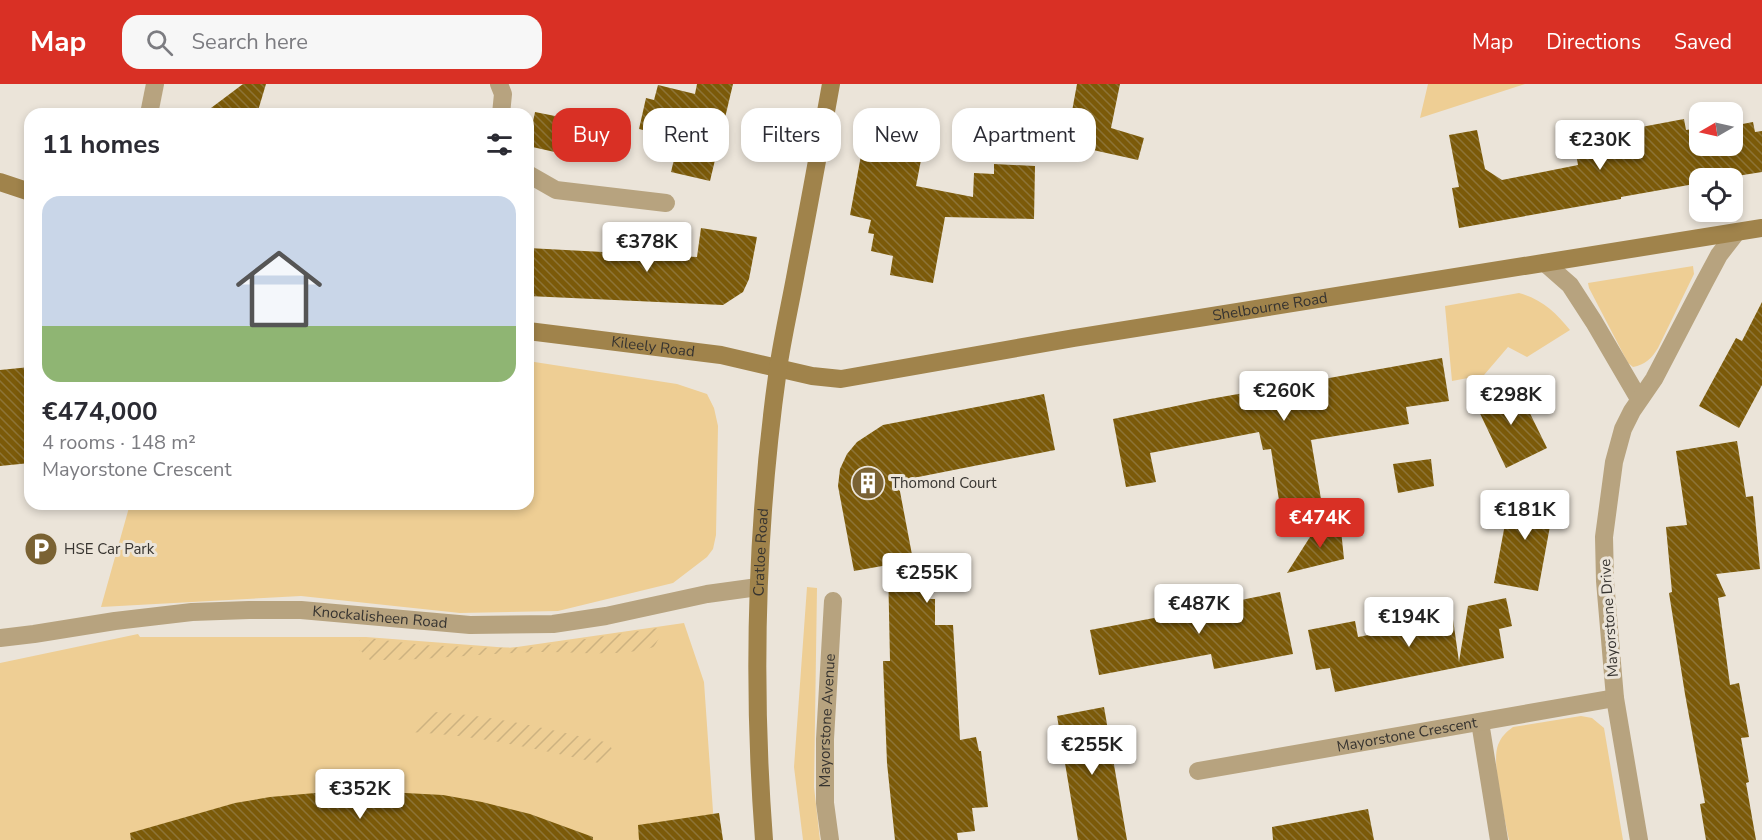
<!DOCTYPE html>
<meta charset="utf-8">
<style>
body{margin:0;font-family:"Nunito Sans",sans-serif;background:#f7f7f7;color:#2b2b33;height:100vh;display:flex;flex-direction:column;font-size:22px;white-space:nowrap}
*{box-sizing:border-box;margin:0}
p{font-size:20px;color:#7c7c81}
.icon{flex:none;width:33px;height:33px;fill:none;stroke:currentColor;stroke-width:2;stroke-linecap:round;stroke-linejoin:round}
.map{position:relative;flex:1;overflow:hidden}
.details{position:absolute;left:24px;top:24px;width:510px;height:402px;display:flex;flex-direction:column;background:#fff;border-radius:18px;box-shadow:0 3px 9px #0003}
.details>*{flex:none}
.guide{position:absolute;left:552px;top:24px;width:570px;height:54px;display:flex;gap:12px}
.needle{width:39px;rotate:261deg}
.tools{position:absolute;left:1689px;top:18px;display:grid;gap:12px}
.tools a{display:grid;place-items:center;width:54px;height:54px;border-radius:12px;background:#fff;box-shadow:0 3px 9px #0003;font-size:30px}
.price{position:absolute;translate:-50% -51px;padding:0 14px;border-radius:6px;background:#fff;color:#222;font-size:20px;line-height:39px;filter:drop-shadow(0 2px 3px #0008)}
.price::after{content:'';position:absolute;left:50%;top:36px;width:18px;height:14px;margin-left:-9px;background:inherit;clip-path:polygon(0 0,100% 0,50% 100%)}
.price.on{background:#d93025;color:#fff}
ul{padding:0;list-style:none}
li{display:grid;align-content:center;gap:12px;height:318px;padding:0 18px}
li+li{border-top:2px solid #e1e1e2}
li span{display:grid;place-items:center;height:186px;border-radius:18px;color:#555}
li>.icon{margin-inline-start:auto}
span .icon{width:108px;height:108px;fill:#fffc;stroke-width:1}
li b{font-size:26px}
h2{display:flex;justify-content:space-between;align-items:center;height:72px;padding:0 18px;font-size:26px}
.pill{padding:0 21px;border-radius:18px;background:#fff;box-shadow:0 3px 9px #0003;font-size:21px;line-height:54px}
.pill.on{background:#d93025;color:#fff}
header{display:flex;align-items:center;gap:36px;box-sizing:border-box;height:84px;padding:0 30px;background:#d93025;color:#fff}
header strong{font-size:28px}
nav{display:flex;gap:33px;margin-inline-start:auto;font-size:21px}
.search{width:420px;height:54px;background:#f7f7f7;display:flex;align-items:center;gap:15px;box-sizing:border-box;padding:0 21px;border-radius:18px;color:#7c7c81;font-size:22px}
.map>svg:first-child{display:block}
</style>
<header>
<strong>Map</strong>
<div class="search"><svg class="icon" aria-label="search" viewBox="0 0 24 24"><circle cx="10" cy="10" r="6"/><path d="M15 15l6 6"/></svg>Search here</div>
<nav><a>Map</a><a>Directions</a><a>Saved</a></nav>
</header>
<div class="map">
<svg width="1762" height="756" viewBox="0 0 1762 756">
<defs>
<pattern id="garden-furrows" width="10" height="10" patternUnits="userSpaceOnUse" patternTransform="scale(1.5)"><rect width="10" height="10" fill="#eece94"/><path d="M-1 1l2-2M0 10L10 0M9 11l2-2" fill="none" stroke="#cdb280"/></pattern>
<pattern id="building-back-hatch" width="6" height="6" patternUnits="userSpaceOnUse" patternTransform="scale(1.5)"><rect width="6" height="6" fill="#7b5a09"/><path d="M-1 5l2 2M0 0l6 6M5-1l2 2" fill="none" stroke="#8d7437"/></pattern>
</defs>
<rect width="100%" height="100%" fill="#ebe4d9"/>
<path fill="#eece94" d="M1428,0H1525L1420,34Z
M1693,182L1694,190L1658,264C1652,274 1645,281 1633,283L1628,279L1589,204L1588,199Z
M1519,209C1542,215 1556,229 1570,246L1527,273L1508,263L1484,291L1452,297L1445,222Z
M528,277L677,300L707,310L714,324L718,342L716,451L713,465L707,473L673,499L558,527L460,529L301,512L101,523L130,420H528Z
M807,503L817,504L814,703L820,756H803L794,683Z
M684,539L704,598L715,756H0V579L138,550L140,553H366L510,564Z
M1581,632L1592,634L1604,644L1623,756H1509C1505,735 1491,679 1498,661C1501,653 1506,648 1513,643Z"/>
<path fill="url(#garden-furrows)" d="M658,544L659,554L654,563C617,574 578,567 540,568C483,569 427,577 370,576L359,565L358,560L360,556L368,554L422,561L493,564L533,563Z
M434,628C492,631 548,645 605,658C616,664 616,677 603,680C538,665 477,651 410,648C415,637 422,631 434,628Z"/>
<path fill="url(#building-back-hatch)" d="M243,0H266L257,30H203Z
M697,0H733L710,97L671,88L679,55L639,45L646,14L654,16L658,1L695,10Z
M1077,0H1120L1111,44L1144,54L1138,76L1066,60Z
M535,28L575,36L568,71L528,62Z
M1684,35L1686,46L1700,44V62H1732V42L1753,38L1755,48L1762,47V88L1724,94H1700V99L1621,113V115L1459,144L1452,104L1459,103L1449,51L1477,46L1485,85L1502,96L1578,81L1575,63L1605,57L1604,50Z
M867,39L926,50L916,102L973,113L974,89L994,90V80L1035,82L1034,135L945,133L933,199L890,191L893,172L871,167L874,150L868,149L871,136L850,131Z
M701,144L757,153L749,195L743,208L723,221L528,212V164L697,173Z
M1762,218V301L1739,344L1699,322L1736,254L1742,257Z
M1442,274L1449,317L1406,323L1409,340L1311,356L1322,421L1281,429L1271,365L1263,366L1259,348L1150,369L1156,398L1126,403L1113,335L1210,315Z
M30,283V379L0,382V286Z
M1515,299L1547,364L1506,384L1475,319Z
M1044,310L1055,366L898,397L917,497H924V515H935V541H953L960,656L976,653L979,667H981L988,723L972,724L975,747L957,749L958,756H895L887,679L883,577H890L888,481L854,487L838,402L840,385L847,370L857,358L883,341Z
M1737,357L1746,413L1753,412L1760,485L1716,490L1726,512L1718,514L1730,601L1739,599L1749,653L1741,654L1749,698L1746,699L1756,756H1706L1700,720L1705,719L1685,610L1669,509L1672,508L1666,443L1687,441L1676,367Z
M1431,375L1434,402L1398,409L1393,380Z
M1511,408L1555,415L1538,507L1494,499Z
M1324,431L1327,450L1341,446L1344,475L1287,489Z
M1236,508V517L1280,508L1293,570L1214,585L1211,570L1099,591L1090,546L1202,525L1199,515Z
M1506,514L1512,542L1499,545L1504,574L1335,608L1330,584L1316,586L1308,546L1355,537L1358,553L1453,535L1459,578L1468,522Z
M1104,623L1127,756H1078L1057,632Z
M349,706L443,711L482,718L530,730L593,753V756H131L130,749L235,719L270,713Z
M1368,725L1374,756H1273L1272,743Z
M719,729L723,756H639L638,741Z"/>
<g fill="none" stroke-linecap="round" stroke-linejoin="round">
<g stroke="#b7a37f" stroke-width="18">
<path d="M499,0L503,10L501,30"/>
<path d="M149,30L155,0"/>
<path d="M528,90L556,106L666,119"/>
<path d="M1545,179L1570,201L1594,238L1639,315"/>
<path id="s1" d="M0,554L34,550L115,537L192,528L249,526H301L470,541L553,540L606,532L707,510L758,503"/>
<path d="M1480,638L1499,756"/>
<path id="s2" d="M1198,687L1615,614"/>
<path id="s3" d="M830,756L825,719V655L833,517"/>
<path d="M1639,756L1615,614L1605,497L1604,453L1614,378L1623,345L1632,327L1654,295L1704,199L1719,171L1736,149"/>
</g>
<g stroke="#a0834b" stroke-width="18">
<path d="M0,98L30,108"/>
<path id="s4" d="M528,247L721,271L812,292L841,295L1074,254L1762,144"/>
<path id="s5" d="M764,756C752,599 756,441 778,285C783,251 791,217 797,183C809,122 820,61 831,0"/>
</g>
</g>
<defs>
<g id="building-disc" transform="scale(1.725)"><circle r="9.5" fill="#7a6233" stroke="#ebe4d9"/><path d="M-4-6H4V6H1V3H-1V6H-4ZM-2.5-4.3h1.7v1.8h-1.7ZM.8-4.3h1.7v1.8H.8ZM-2.5-1h1.7V.8h-1.7ZM.8-1h1.7V.8H.8Z" fill="#fff"/></g>
<g id="parking-disc" transform="scale(1.725)"><circle r="9.5" fill="#7a6233" stroke="#ebe4d9"/><path d="M-3.5-5.5H1a3.5 3.5 0 0 1 0 7H-1V5.5H-3.5ZM-1-3.4V-.6H.8a1.4 1.4 0 0 0 0-2.8Z" fill="#fff"/></g>
</defs>
<g fill-rule="evenodd">
<use href="#building-disc" x="868" y="399"/>
<use href="#parking-disc" x="41" y="465"/>
</g>
<g text-anchor="middle" stroke-width="6" stroke-linejoin="round" paint-order="stroke">
<g font-size="15" fill="#373430" stroke="#ebe4d9">
<text dy="5" stroke="none"><textPath href="#s4" startOffset="752">Shelbourne Road</textPath></text>
<text dy="5" stroke="none"><textPath href="#s4" startOffset="126">Kileely Road</textPath></text>
<text dy="5" stroke="none"><textPath href="#s5" startOffset="288">Cratloe Road</textPath></text>
<text dy="5" stroke="none"><textPath href="#s1" startOffset="382">Knockalisheen Road</textPath></text>
<text transform="translate(1609 534) rotate(-94)" y="5">Mayorstone Drive</text>
<text dy="5" stroke="none"><textPath href="#s3" startOffset="120">Mayorstone Avenue</textPath></text>
<text dy="5" stroke="none"><textPath href="#s2" startOffset="212">Mayorstone Crescent</textPath></text>
</g>
<g font-size="15" fill="#373430" stroke="#ebe4d9" text-anchor="start">
<text x="891" y="404">Thomond Court</text>
<text x="64" y="470">HSE Car Park</text>
</g>
</g>
</svg>
<div class="tools">
<a><svg class="needle" viewBox="-14 -14 28 28"><path d="M0-13l5 13h-10z" fill="#e53935"/><path d="M0 13l5-13h-10z" fill="#7c7c81"/></svg></a>
<a><svg class="icon" aria-label="locate" viewBox="0 0 24 24"><circle cx="12" cy="12" r="6"/><path d="M12 2v4M12 18v4M2 12h4M18 12h4"/></svg></a>
</div>
<b class="price" style="left:1600px;top:87px">€230K</b>
<b class="price" style="left:647px;top:189px">€378K</b>
<b class="price" style="left:1284px;top:338px">€260K</b>
<b class="price" style="left:1511px;top:342px">€298K</b>
<b class="price" style="left:1525px;top:457px">€181K</b>
<b class="price on" style="left:1320px;top:465px">€474K</b>
<b class="price" style="left:927px;top:520px">€255K</b>
<b class="price" style="left:1199px;top:551px">€487K</b>
<b class="price" style="left:1409px;top:564px">€194K</b>
<b class="price" style="left:1092px;top:692px">€255K</b>
<b class="price" style="left:360px;top:736px">€352K</b>
<div class="guide">
<a class="pill on">Buy</a>
<a class="pill">Rent</a>
<a class="pill">Filters</a>
<a class="pill">New</a>
<a class="pill">Apartment</a>
</div>
<section class="details">
<h2>11 homes<svg class="icon" aria-label="filters" viewBox="0 0 24 24"><path d="M4 7h16M4 17h16"/><circle cx="9" cy="7" r="2"/><circle cx="15" cy="17" r="2"/></svg></h2>
<ul>
<li><span style="background:linear-gradient(#c9d6e8 70%,#8fb573 0)"><svg class="icon" aria-label="home" viewBox="0 0 24 24"><path d="M3 11l9-7 9 7M6 9v11h12V9"/></svg></span><div><b>€474,000</b><p>4 rooms · 148 m²</p><p>Mayorstone Crescent</p></div></li>
</ul>
</section>
</div>
